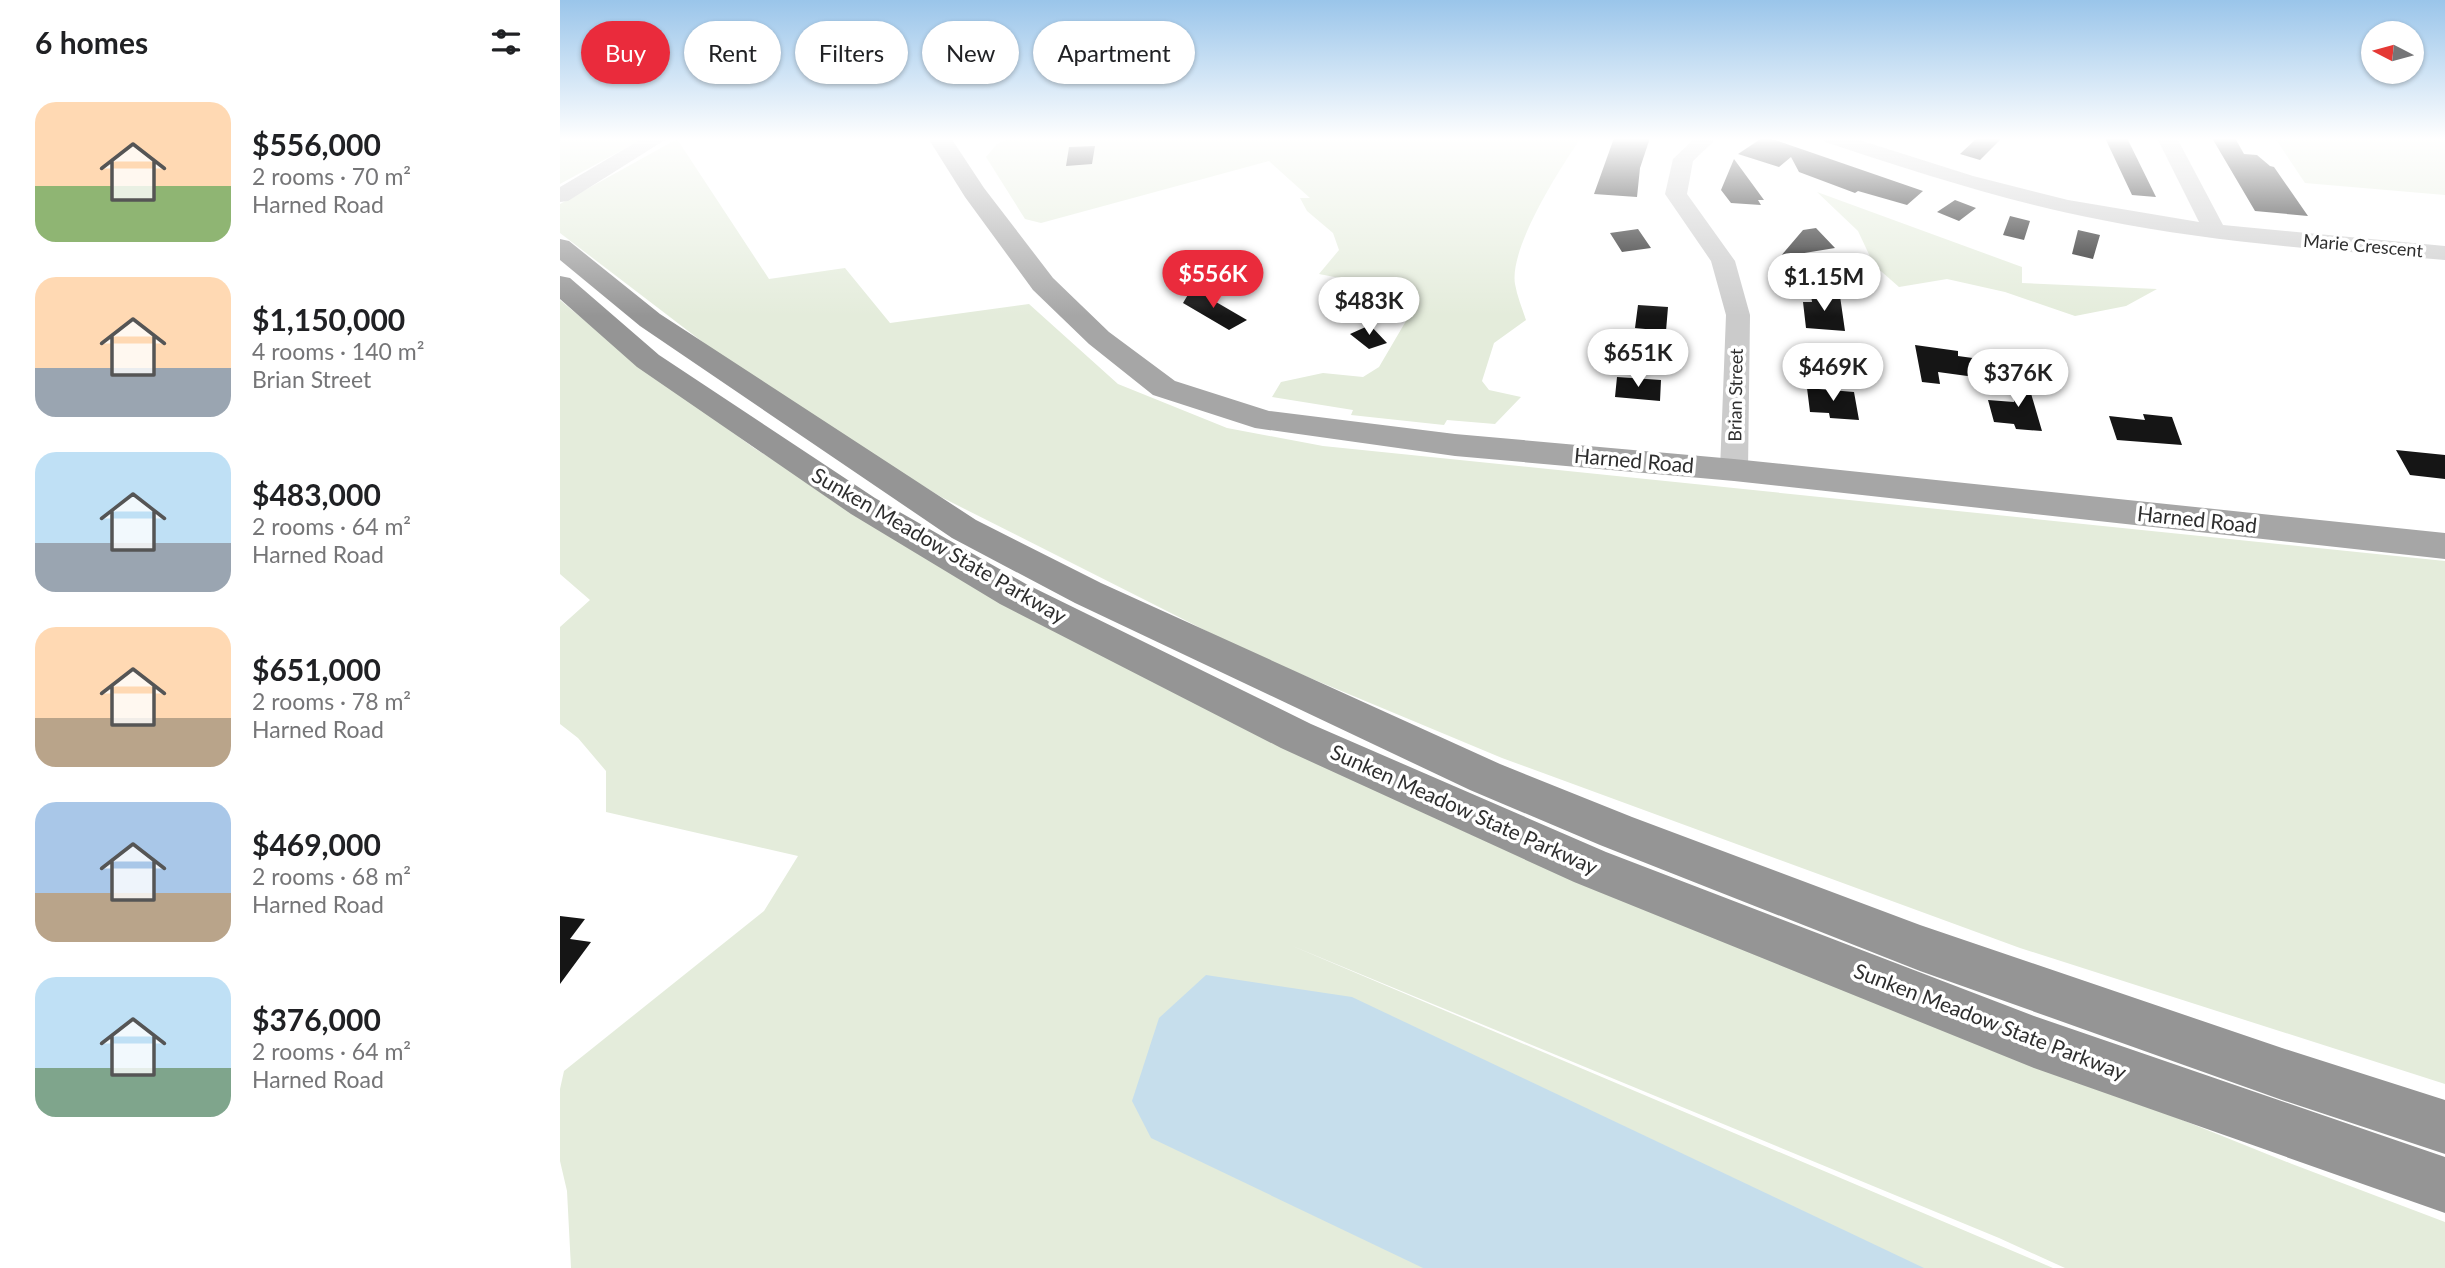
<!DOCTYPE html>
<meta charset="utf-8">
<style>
body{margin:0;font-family:Lato,sans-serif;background:#f6f6f6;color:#202124;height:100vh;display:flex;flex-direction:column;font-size:26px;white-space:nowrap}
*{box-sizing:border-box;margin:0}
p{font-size:23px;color:#757577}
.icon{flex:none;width:38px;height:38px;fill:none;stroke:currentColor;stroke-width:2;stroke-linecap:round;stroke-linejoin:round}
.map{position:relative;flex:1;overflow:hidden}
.details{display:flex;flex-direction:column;background:#fff;width:560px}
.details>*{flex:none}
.hud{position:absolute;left:21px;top:21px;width:665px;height:63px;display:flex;gap:14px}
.needle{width:46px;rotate:276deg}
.buttons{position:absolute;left:1801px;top:21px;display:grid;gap:14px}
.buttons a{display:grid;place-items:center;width:63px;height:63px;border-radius:50%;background:#fff;box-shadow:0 2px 5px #0004;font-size:35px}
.price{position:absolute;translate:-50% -60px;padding:0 16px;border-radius:24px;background:#fff;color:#222;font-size:23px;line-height:46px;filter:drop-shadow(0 2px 4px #0008)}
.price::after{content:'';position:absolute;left:50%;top:42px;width:21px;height:16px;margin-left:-10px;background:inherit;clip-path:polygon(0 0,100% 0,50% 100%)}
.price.selected{background:#ea2b3c;color:#fff}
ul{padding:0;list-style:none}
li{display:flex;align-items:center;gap:21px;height:175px;padding:0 35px}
li span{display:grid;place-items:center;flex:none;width:196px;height:140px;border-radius:21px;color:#555}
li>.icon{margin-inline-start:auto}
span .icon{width:84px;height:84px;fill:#fffc;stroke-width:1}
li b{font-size:30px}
h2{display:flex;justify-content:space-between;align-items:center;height:84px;padding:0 35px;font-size:30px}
.chip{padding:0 24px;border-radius:32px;background:#fff;box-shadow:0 2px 5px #0004;font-size:24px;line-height:63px}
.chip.selected{background:#ea2b3c;color:#fff}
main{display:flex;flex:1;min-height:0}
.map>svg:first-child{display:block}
</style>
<main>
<section class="details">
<h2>6 homes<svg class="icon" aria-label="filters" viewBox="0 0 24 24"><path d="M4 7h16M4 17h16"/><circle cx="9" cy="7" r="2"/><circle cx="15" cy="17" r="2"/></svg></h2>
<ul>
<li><span style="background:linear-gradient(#ffd9b3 60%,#8fb573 0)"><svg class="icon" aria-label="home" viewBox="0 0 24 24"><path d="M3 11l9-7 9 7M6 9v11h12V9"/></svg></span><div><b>$556,000</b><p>2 rooms · 70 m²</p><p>Harned Road</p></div></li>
<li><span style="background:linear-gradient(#ffd9b3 65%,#9aa5b1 0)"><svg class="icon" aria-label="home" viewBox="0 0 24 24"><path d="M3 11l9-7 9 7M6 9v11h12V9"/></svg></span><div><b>$1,150,000</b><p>4 rooms · 140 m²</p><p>Brian Street</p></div></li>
<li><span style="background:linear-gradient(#bfe0f5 65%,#9aa5b1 0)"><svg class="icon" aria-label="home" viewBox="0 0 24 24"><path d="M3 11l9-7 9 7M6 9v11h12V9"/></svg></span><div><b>$483,000</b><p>2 rooms · 64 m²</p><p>Harned Road</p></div></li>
<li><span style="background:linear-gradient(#ffd9b3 65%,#b9a48a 0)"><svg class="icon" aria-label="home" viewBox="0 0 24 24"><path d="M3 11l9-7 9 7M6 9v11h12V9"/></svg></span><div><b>$651,000</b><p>2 rooms · 78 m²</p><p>Harned Road</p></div></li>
<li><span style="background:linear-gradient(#a9c7e8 65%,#b9a48a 0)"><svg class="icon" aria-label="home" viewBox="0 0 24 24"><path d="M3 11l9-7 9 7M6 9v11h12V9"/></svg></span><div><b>$469,000</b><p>2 rooms · 68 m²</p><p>Harned Road</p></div></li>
<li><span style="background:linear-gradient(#bfe0f5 65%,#7fa58c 0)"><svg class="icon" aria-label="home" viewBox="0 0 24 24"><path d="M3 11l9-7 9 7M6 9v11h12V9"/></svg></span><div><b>$376,000</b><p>2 rooms · 64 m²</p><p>Harned Road</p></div></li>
</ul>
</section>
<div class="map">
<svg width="1885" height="1268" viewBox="0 0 1885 1268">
<rect width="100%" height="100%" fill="#fff"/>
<path fill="#e4ecdb" d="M0,138H84L0,184Z
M450,138H1021C1000,168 949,248 955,284C957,296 962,308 966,320L934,343L922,381L929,390L961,397L935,424L887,420L884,425L791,415L793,410L712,397L721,382L763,373L803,377L819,367L860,297L840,304L822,296L800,282L759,274L779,250L773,233L747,211L740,198H750L709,161L481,223L465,219L426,157L437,144Z
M1715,138H1885V195L1745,183Z
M117,139L209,279L285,268L330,323L469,304L558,384L667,428L763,446L1885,561V1084L1460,948L942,758L690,653L381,497L191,379L0,233V204Z
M1257,192L1462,267V283L1597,289L1566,306L1515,316L1445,292L1387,279L1339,287L1314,265L1298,231Z
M0,300L60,350L194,448L398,573L908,833L1732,1164L1885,1222V1268H1505L1439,1238L730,945L1493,1268H11L7,1191L0,1161V1089L4,1071L204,911L238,856L46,812V771L18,738L0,724V627L30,600L0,574Z"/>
<path fill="#c6deec" d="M646,975L792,997L1364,1268H863L591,1138L572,1101L599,1018Z"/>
<path fill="#151515" d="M1054,138H1090L1080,168L1077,197L1034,194Z
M1202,138H1209L1363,191L1347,205L1298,191L1295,193L1239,172L1231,157L1219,167L1178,154Z
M1417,138H1442L1420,160L1400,154Z
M1545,138H1567L1596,197L1572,195Z
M1652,138H1675L1684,154L1697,155L1710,166L1714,167L1748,216L1695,211Z
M535,146L532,164L506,166L509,147Z
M1174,159L1204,200H1198L1201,205L1171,203L1161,190Z
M1395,200L1416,208L1399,221L1377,212Z
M1450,216L1470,221L1464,240L1443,235Z
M1256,228L1275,248L1220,257L1243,230Z
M1078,229L1091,248L1062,252L1050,233Z
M1518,230L1540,235L1533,259L1512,254Z
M632,288L687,320L669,330L623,303Z
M1251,295L1280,296L1285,331L1246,328L1243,302H1252Z
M1078,305L1108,307L1106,331L1075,328Z
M810,325L827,343L809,349L790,334Z
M1355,345L1398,351V356L1420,359L1422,378L1378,372L1380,384L1362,382Z
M1463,366L1482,431L1456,429L1454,424L1434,422L1428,400L1454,402Z
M1057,377L1101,380L1100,401L1055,397Z
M1247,388L1294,392L1299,420L1270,418L1269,413L1250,412Z
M1583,414L1612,417L1622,445L1557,440L1549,416L1585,420Z
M1836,450L1885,455V479L1850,475Z
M0,916L25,919L10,939L31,942L0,984Z"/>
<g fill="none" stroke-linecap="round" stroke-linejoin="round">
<path fill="#cbcbcb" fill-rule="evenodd" d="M83,138H108L8,201L0,202V187Z
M1135,138H1157L1133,161L1127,194L1175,261L1190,315L1188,470L1184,477L1174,480L1164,477L1160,470L1166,315L1151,261L1105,194L1113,159Z
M1262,138H1293L1413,176L1508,200L1639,222L1597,138H1617L1663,225L1885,246V260C1770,250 1655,243 1542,220C1448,202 1356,172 1265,142Z"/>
<path fill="#a6a6a6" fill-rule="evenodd" d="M368,138H391L424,188L493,278L549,332L615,381L709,411L895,434L1174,459L1885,533V559L1174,481L895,456L695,428L593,395L529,344L473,290L405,197Z"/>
<path fill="#959595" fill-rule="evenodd" d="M0,239L9,241L100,314L416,520L541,583L940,764L1072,817L1360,925L1722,1048L1885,1100V1154L1722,1100L1360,971L1040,845L910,790L515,603L392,538L80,326L0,260Z
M0,276L10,278L99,355L315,498L466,584L751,724L1046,852L1474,1016L1885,1157V1213L1474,1068L1014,882L721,748L440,604L291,514L77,367L0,299Z"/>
</g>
<linearGradient id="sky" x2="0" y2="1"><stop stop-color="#9ac5ea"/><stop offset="0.44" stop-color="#fff"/><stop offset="1" stop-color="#fff" stop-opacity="0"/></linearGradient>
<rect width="1885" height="316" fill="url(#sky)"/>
<g text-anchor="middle" stroke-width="7" stroke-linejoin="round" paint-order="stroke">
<g font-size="18" fill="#2e2e2e" stroke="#fff">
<text transform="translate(1803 246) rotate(5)" y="6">Marie Crescent</text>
<text transform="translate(1176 395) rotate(-89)" y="6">Brian Street</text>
</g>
<g font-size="21" fill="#2e2e2e" stroke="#fff">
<text transform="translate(1074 461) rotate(5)" y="7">Harned Road</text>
<text transform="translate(1637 520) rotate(6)" y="7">Harned Road</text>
<text transform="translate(379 546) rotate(30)" y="7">Sunken Meadow State Parkway</text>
<text transform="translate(904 810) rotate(24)" y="7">Sunken Meadow State Parkway</text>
<text transform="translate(1430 1022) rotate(21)" y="7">Sunken Meadow State Parkway</text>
</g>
</g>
</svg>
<div class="buttons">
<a><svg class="needle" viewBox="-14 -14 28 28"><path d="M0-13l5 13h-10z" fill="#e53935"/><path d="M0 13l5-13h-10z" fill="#757577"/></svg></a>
</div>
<b class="price selected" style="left:653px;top:310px">$556K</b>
<b class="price" style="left:1264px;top:313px">$1.15M</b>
<b class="price" style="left:809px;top:337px">$483K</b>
<b class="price" style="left:1078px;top:389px">$651K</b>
<b class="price" style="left:1273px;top:403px">$469K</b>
<b class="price" style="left:1458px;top:409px">$376K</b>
<div class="hud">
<a class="chip selected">Buy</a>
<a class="chip">Rent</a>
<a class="chip">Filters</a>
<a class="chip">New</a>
<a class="chip">Apartment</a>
</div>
</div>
</main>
